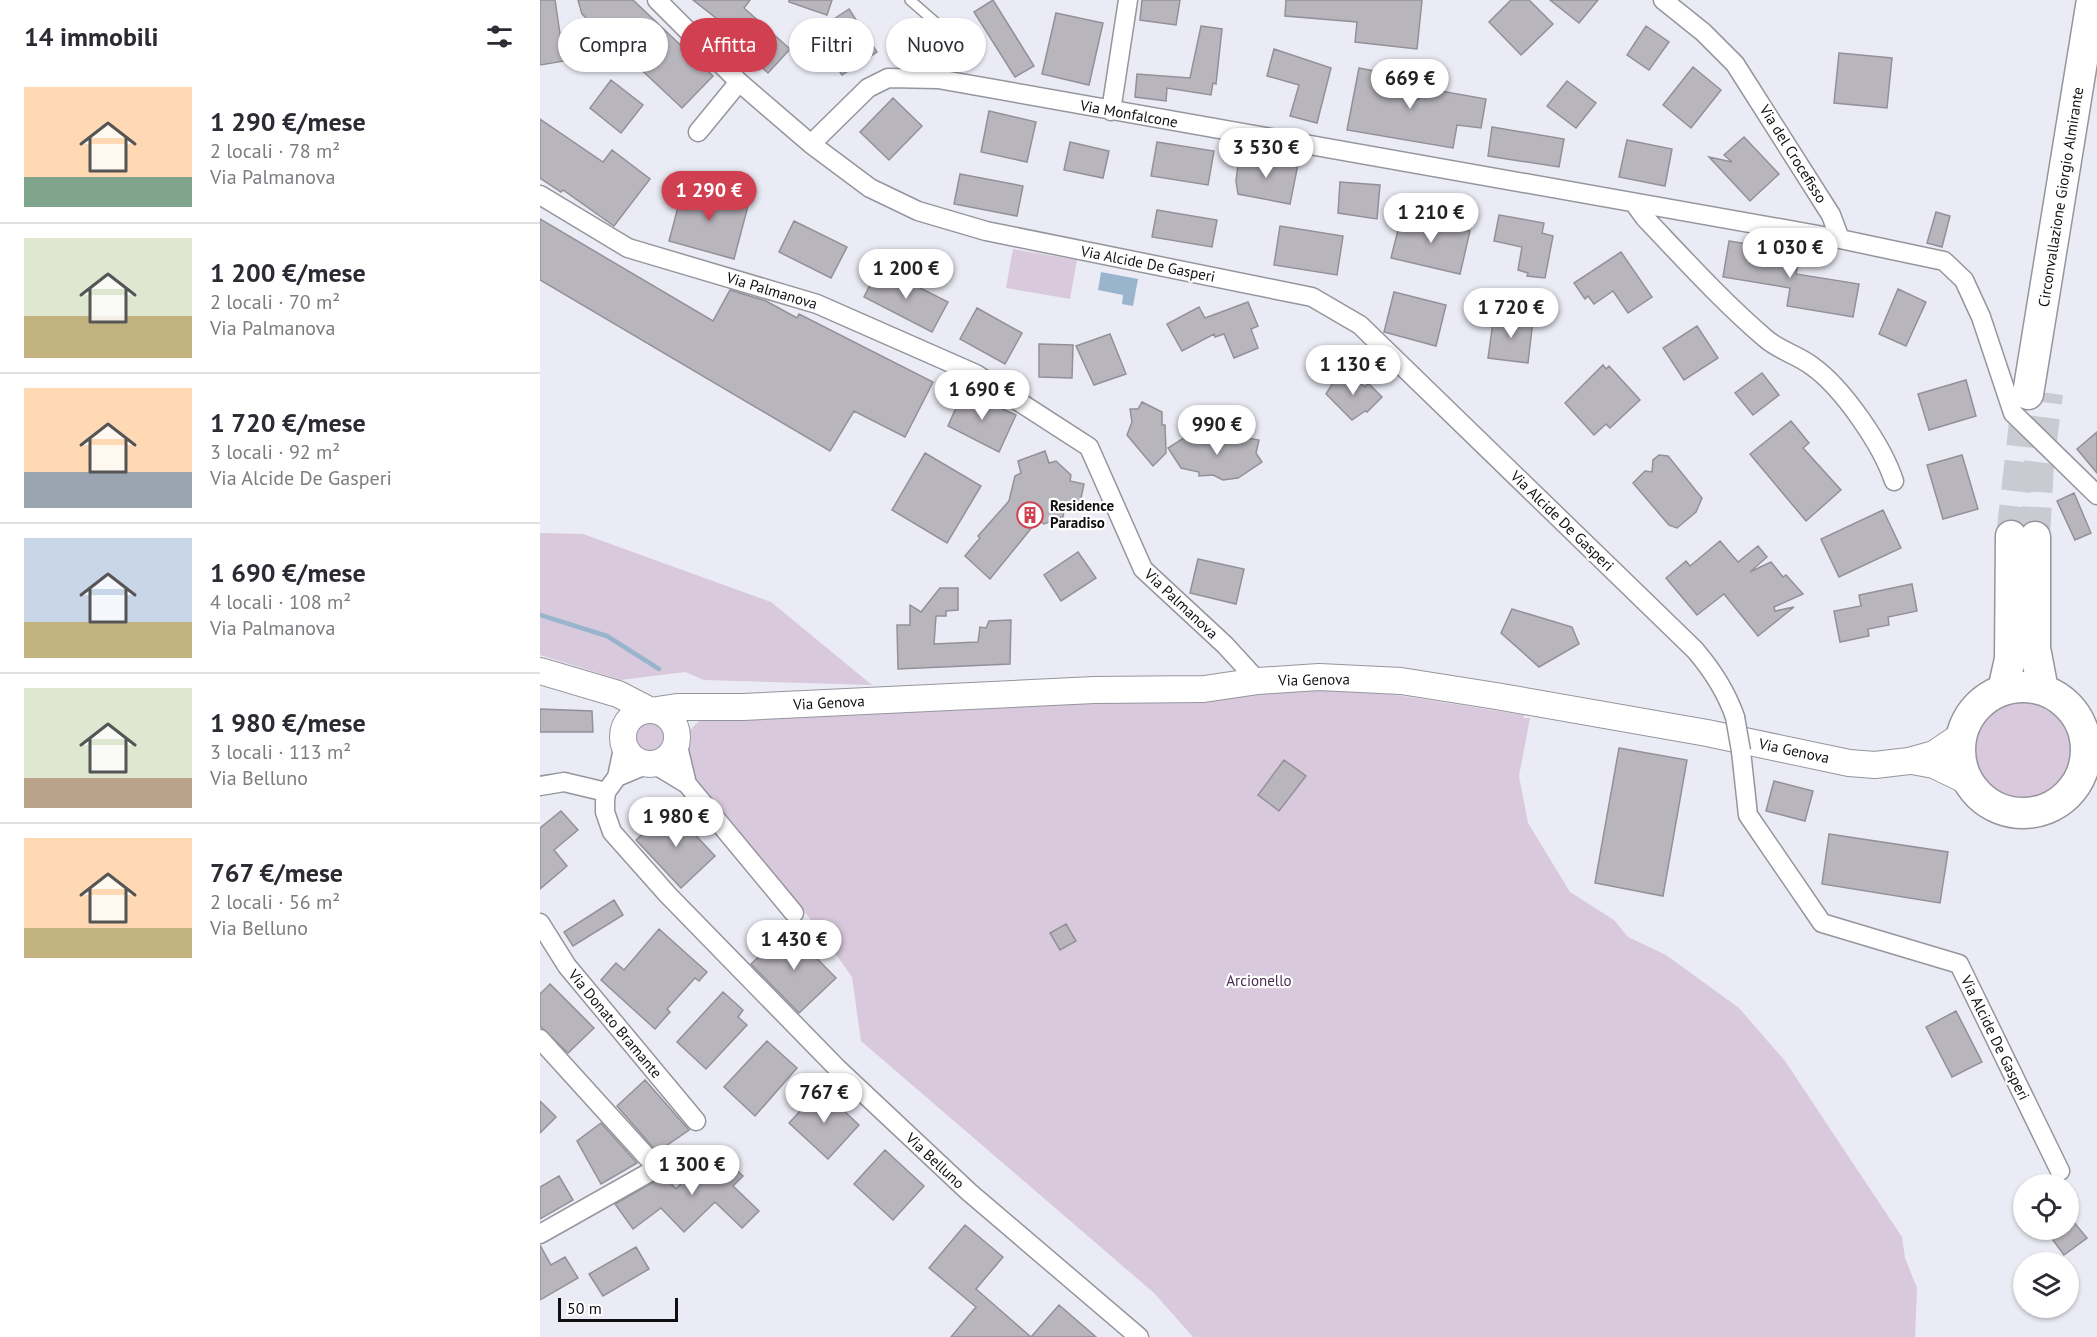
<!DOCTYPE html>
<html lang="it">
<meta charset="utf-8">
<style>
body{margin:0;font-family:"PT Sans",sans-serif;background:#f2f2f3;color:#2b2b33;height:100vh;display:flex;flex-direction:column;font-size:22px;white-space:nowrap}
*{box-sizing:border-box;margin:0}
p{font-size:20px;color:#7c7c81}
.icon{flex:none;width:33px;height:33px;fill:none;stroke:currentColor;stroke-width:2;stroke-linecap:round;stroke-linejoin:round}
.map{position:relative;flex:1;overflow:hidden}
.side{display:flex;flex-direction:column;background:#fff;width:540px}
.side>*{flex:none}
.banner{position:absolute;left:18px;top:18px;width:570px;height:54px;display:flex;gap:12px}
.tools{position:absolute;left:1473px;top:1174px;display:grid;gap:12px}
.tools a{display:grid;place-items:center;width:66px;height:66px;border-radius:50%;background:#fff;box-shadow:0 2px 4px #0004;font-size:30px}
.scale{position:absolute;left:18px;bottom:15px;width:120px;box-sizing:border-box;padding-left:6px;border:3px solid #101013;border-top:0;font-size:16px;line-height:21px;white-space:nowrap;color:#101013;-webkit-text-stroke:4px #fff;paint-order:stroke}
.price{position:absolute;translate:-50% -51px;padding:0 14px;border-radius:21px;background:#fff;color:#222;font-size:20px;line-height:39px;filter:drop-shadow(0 2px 3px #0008)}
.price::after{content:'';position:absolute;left:50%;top:36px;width:18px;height:14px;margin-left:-9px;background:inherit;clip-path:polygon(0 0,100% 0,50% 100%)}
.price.selected{background:#d04051;color:#fff}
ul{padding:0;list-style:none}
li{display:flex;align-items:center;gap:18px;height:150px;padding:0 24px}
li+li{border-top:2px solid #e1e1e2}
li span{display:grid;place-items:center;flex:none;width:168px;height:120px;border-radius:0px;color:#555}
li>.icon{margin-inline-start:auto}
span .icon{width:72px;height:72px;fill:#fffc;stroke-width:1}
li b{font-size:26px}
h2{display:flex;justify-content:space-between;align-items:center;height:72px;padding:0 24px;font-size:26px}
.pill{padding:0 21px;border-radius:27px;background:#fff;box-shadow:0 2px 4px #0004;font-size:21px;line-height:54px}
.pill.selected{background:#d04051;color:#fff}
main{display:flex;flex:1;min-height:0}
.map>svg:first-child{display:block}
</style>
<main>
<section class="side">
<h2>14 immobili<svg class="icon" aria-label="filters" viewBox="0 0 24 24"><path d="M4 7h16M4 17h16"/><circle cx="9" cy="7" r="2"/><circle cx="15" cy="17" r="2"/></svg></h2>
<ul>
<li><span style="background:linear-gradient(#ffd9b3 75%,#7fa58c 0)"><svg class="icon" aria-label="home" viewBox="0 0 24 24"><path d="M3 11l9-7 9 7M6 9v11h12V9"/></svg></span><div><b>1 290 €/mese</b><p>2 locali · 78 m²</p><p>Via Palmanova</p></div></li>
<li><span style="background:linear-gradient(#dfe7d0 65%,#c2b280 0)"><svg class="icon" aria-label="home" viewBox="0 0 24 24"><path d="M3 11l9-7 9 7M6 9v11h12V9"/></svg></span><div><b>1 200 €/mese</b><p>2 locali · 70 m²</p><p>Via Palmanova</p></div></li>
<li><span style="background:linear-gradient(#ffd9b3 70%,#9aa5b1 0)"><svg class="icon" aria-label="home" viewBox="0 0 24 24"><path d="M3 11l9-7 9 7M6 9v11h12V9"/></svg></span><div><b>1 720 €/mese</b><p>3 locali · 92 m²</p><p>Via Alcide De Gasperi</p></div></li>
<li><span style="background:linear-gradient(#c9d6e8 70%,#c2b280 0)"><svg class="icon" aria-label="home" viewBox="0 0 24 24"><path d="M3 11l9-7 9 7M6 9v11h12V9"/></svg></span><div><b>1 690 €/mese</b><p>4 locali · 108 m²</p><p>Via Palmanova</p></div></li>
<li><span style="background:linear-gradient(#dfe7d0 75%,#b9a48a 0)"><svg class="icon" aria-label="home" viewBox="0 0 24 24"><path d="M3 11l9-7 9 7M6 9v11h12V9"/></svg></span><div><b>1 980 €/mese</b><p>3 locali · 113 m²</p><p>Via Belluno</p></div></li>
<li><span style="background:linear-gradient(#ffd9b3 75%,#c2b280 0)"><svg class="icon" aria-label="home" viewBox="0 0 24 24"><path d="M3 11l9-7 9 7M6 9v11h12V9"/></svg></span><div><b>767 €/mese</b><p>2 locali · 56 m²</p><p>Via Belluno</p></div></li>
</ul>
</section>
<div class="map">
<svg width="1557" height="1337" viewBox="0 0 1557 1337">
<rect width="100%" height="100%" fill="#eaebf4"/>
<path fill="#d9c9dc" d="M473,249L537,260L530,299L466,288Z
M0,533L43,534L231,602L332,685L164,680L145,672L81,680L0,655Z
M752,687L838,692L984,715L983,718H990L979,776L988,823L1030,892L1074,920L1088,937L1126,955L1199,1008L1245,1061L1362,1237L1365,1258L1377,1288L1375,1337H653L614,1293L321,1041L312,977L275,925L184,812L155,782L145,746L150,730L161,719L683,698Z
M1433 748a50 50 0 1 1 100 0a50 50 0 1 1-100 0Z
M91 737a19 19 0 1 1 38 0a19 19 0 1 1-38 0Z"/>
<path fill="#98b5cd" d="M561,272L598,279L593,306L582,304L583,295L558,290Z"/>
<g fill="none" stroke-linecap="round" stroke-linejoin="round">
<path stroke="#98b5cd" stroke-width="4.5" d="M0,615L67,636L119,669"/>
</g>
<path fill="#b8b5bd" stroke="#939099" stroke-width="1.5" d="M0,0H15L24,61L0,65Z
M38,0H93L173,76L142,108L42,14Z
M153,0H210L204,8L250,49L228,73L195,44L200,37Z
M249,0H292L287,15L249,2Z
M453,0L494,66L475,77L434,12Z
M602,0H640L636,25L600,20Z
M746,0H882L877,49L815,42L817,22L745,16Z
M971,0H989L1013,24L981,55L949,22Z
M1010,0H1058L1039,23Z
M309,9L337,52L302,75L273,33Z
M516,13L563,23L549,85L502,74Z
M661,26L682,29L676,84L673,83L671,95L627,88L626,101L595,97L597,74L650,78Z
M1106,26L1129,42L1109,70L1087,55Z
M734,49L791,68L777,123L750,116L759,85L727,76Z
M1299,53L1352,58L1347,108L1294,103Z
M1153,67L1181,90L1151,128L1123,105Z
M819,68L876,79L871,103L895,90L946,99L941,128L917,125L913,148L807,130Z
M71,80L103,105L81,133L50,108Z
M1027,81L1056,103L1036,128L1007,106Z
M353,98L382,126L349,160L320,132Z
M449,111L496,122L487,162L441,152Z
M0,119L63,162L72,150L110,179L74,226L23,190L21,192L0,178Z
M952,127L1024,139L1019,167L948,156Z
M1204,137L1239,174L1210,201L1169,157L1192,162L1184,155Z
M1087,140L1132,149L1125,186L1079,177Z
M530,142L569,151L563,178L524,170Z
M617,142L674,151L668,185L611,176Z
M705,155L758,164L750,204L698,194L696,181L698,165Z
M420,174L483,186L477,216L414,204Z
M800,182L840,185L837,219L798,213Z
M144,185L209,202L194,259L129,241Z
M617,210L677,220L672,247L612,237Z
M1396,212L1410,216L1402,247L1387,243Z
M862,214L930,231L920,274L851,258Z
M959,215L1004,223L1002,233L1013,236L1005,278L987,276L988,273L978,270L982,247L954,241Z
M0,219L173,321L190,290L226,301L257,318L259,314L393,382L365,437L314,411L290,451L0,280Z
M254,221L307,247L291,278L239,252Z
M740,226L803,236L797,275L734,265Z
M1189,241L1260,253L1256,274L1319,284L1313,317L1247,306L1250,288L1183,277Z
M1081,252L1112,297L1088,313L1073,291L1054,304L1048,296L1045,299L1034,283Z
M339,267L408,302L392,332L324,297Z
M1358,289L1386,302L1366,346L1339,334Z
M854,292L906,305L896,346L844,332Z
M708,302L718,326L711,329L718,348L694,358L684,334L675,337L674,334L642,351L627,324L659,307L665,318Z
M437,308L482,333L465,364L420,339Z
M954,315L993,320L988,363L948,358Z
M1157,326L1178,358L1144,380L1123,348Z
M570,334L586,374L554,385L536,346Z
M499,344L533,345L532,378L499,377Z
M1063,365L1066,369L1069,366L1100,400L1070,428L1066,424L1054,435L1025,403Z
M809,373L825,387L828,383L842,397L827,412L825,411L812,420L786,394L794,381Z
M1222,373L1239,395L1213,415L1195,393Z
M1426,380L1436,416L1389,430L1378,394Z
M423,392L476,415L459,452L408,426Z
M602,402L622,412V425H625L626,453L613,466L587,435L592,422L590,409H598Z
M1251,421L1269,443L1263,448L1301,490L1266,521L1210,454Z
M1557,432V473L1537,449Z
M650,434L693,442L702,437L719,440L716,453L722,462L698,478L683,480L673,475L659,476V472L641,468L628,448Z
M505,451L509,463L516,461L531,475L530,481L544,484L538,512L524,511L523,517L504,524L498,520L450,579L425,556L440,538L438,536L469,501L475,476L481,473L478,461Z
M385,453L441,486L407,543L352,510Z
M1119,455L1128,456L1162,498L1156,512L1137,528L1129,525L1093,483L1105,471L1112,472L1113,460Z
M1422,455L1438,509L1403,519L1387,465Z
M1534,493L1551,533L1535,540L1517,501Z
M1343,510L1361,548L1299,577L1281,539Z
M1180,541L1198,562L1218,546L1227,557L1210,572L1231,562L1243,577L1246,575L1263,594L1234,607L1235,611L1254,607L1218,636L1184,594L1157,615L1126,578L1146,561L1150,566Z
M538,552L556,578L521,601L504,575Z
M658,559L704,569L696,604L650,593Z
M1372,584L1377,611L1348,617L1349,625L1328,629L1329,636L1300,642L1294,611L1321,606L1319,595Z
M400,588H418V610L406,611V616H396L394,644L438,642L440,627L446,628L449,621L471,620L470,664L358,669L357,625H370V605L381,612Z
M972,609L1032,627L1039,644L999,667L961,633Z
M0,709L52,711L53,732H0Z
M1079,748L1147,760L1123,896L1055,883Z
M744,760L766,776L739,811L718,795Z
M1234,781L1273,791L1265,821L1226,811Z
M130,808L175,856L141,888L96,840Z
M21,811L38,830L14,850L27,866L0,889V828Z
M1289,834L1408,852L1400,903L1282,884Z
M74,900L83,915L33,946L24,932Z
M526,924L536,941L520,950L510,933Z
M119,929L167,972L159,981L155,978L127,1009L130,1012L115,1029L61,980L76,963L84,970Z
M248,929L296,978L259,1013L211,964Z
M10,984L54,1028L28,1053L0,1026V994Z
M183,992L203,1010L198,1017L207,1025L166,1069L137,1042Z
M1416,1011L1442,1062L1412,1077L1386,1027Z
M227,1041L257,1068L215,1116L184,1087Z
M105,1080L149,1130L117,1152L77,1106Z
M281,1089L319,1125L288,1159L249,1123Z
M0,1101L16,1117L0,1133Z
M61,1123L97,1163L61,1184L37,1141Z
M175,1149L203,1176L193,1186L219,1211L202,1228L175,1202L144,1232L121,1208L93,1229L75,1204L124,1176L136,1189Z
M345,1150L384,1186L353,1220L314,1184Z
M19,1176L33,1200L0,1219V1187Z
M1528,1215L1547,1238L1524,1255L1510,1236L1517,1230H1528Z
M425,1225L463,1257L436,1289L491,1337L519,1305L556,1337H411L436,1307L389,1268Z
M0,1245L11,1265L25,1257L38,1278L0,1300Z
M96,1247L109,1269L63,1296L49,1274Z"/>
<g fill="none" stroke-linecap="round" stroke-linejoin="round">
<path stroke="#c9cad2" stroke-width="30" stroke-dasharray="30 15" stroke-linecap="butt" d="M1471,536L1484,423
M1495,537L1499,464L1508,393"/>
<g stroke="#95959e" stroke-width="12">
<path id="service" d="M370,0L402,28L398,79"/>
</g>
<g stroke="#95959e" stroke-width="21">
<path id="minor" d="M117,0L199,82L271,144L328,88L348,78L398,79L1300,239
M1123,0L1163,32L1195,64L1291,215L1300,239L1404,261L1424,280L1441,317L1473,413L1557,495
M571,111L588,0
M158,132L199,82
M271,144L330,188L378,211L446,231L772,297L820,325L1155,650C1173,671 1186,691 1195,717
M0,195L88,248L277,304L436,374L549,447L603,569L685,645L718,681
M1094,203L1105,218C1144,259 1182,301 1225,338C1238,350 1258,355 1272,366C1303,388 1342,445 1354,481
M137,742L147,784
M84,744L77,777L66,792L65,802V812L72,832L128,895L298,1069L429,1192L599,1337
M1201,751L1208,815L1282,923L1419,964L1520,1171
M114,764L147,784L254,913
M77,777L108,764
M0,786L24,782L66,792
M0,923L27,966L156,1121
M0,1039L117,1168L0,1234"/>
</g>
<g stroke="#95959e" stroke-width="28">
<path id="secondary" d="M0,671L78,694L109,710
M83 737a27 27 0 1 1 54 0a27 27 0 1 1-54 0Z
M117,710L137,707H203L554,690L664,689L718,681L779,677L861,681L956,696L1167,733L1309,763L1335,765L1369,761L1394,754L1422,735
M1372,761L1394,765L1429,782"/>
</g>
<g stroke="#95959e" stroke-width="33">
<path id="trunk" d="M1488,394L1552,0
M1495,537V648L1503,690
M1420 750a63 63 0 1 1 126 0a63 63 0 1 1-126 0Z
M1463,690L1470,659L1471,536"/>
</g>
<use href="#service" stroke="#fff" stroke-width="9"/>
<use href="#minor" stroke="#fff" stroke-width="18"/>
<use href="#secondary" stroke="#fff" stroke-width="26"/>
<use href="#trunk" stroke="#fff" stroke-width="30"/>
<g stroke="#95959e" stroke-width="21" stroke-linecap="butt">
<path id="minor-bridge" d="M1195,717L1201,751"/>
</g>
<use href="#minor-bridge" stroke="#fff" stroke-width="18"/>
</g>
<defs>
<g id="building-ring" transform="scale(1.35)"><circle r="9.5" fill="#fff" stroke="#d04051" stroke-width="1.5"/><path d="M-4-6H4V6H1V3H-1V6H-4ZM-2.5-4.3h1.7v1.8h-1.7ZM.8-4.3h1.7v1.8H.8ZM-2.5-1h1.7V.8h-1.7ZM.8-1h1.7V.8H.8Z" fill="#d04051"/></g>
</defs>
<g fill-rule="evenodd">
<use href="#building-ring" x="490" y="515"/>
</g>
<g text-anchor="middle" stroke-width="4.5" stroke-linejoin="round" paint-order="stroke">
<g font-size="15" fill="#101013" stroke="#fff">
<text transform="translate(589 114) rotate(10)" y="5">Via Monfalcone</text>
<text transform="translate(1253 154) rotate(58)" y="5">Via del Crocefisso</text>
<text transform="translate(1521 197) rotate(-81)" y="5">Circonvallazione Giorgio Almirante</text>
<text transform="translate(608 264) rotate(11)" y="5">Via Alcide De Gasperi</text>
<text transform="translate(232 291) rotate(17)" y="5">Via Palmanova</text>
<text transform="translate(1022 521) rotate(44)" y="5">Via Alcide De Gasperi</text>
<text transform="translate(641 604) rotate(43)" y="5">Via Palmanova</text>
<text transform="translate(774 680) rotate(-1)" y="5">Via Genova</text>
<text transform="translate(289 703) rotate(-3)" y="5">Via Genova</text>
<text transform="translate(1254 751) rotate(12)" y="5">Via Genova</text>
<text transform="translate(75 1024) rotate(50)" y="5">Via Donato Bramante</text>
<text transform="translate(1455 1038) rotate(64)" y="5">Via Alcide De Gasperi</text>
<text transform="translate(395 1161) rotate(43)" y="5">Via Belluno</text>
</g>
<g font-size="15" font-weight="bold" fill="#101013" stroke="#fff" text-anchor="start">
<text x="510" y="511">Residence<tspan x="510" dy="17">Paradiso</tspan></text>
</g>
<g font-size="15" fill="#4c2c53" stroke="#fff">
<text x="719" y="986">Arcionello</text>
</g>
</g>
</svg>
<div class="tools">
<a><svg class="icon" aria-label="locate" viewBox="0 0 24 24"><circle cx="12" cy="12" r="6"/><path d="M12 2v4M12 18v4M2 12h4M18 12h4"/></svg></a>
<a><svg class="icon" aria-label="layers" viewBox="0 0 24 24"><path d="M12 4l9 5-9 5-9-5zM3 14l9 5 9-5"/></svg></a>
</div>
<div class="scale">50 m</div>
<b class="price" style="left:870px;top:110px">669 €</b>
<b class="price" style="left:726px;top:179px">3 530 €</b>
<b class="price selected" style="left:169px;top:222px">1 290 €</b>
<b class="price" style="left:891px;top:244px">1 210 €</b>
<b class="price" style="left:1250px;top:279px">1 030 €</b>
<b class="price" style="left:366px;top:300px">1 200 €</b>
<b class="price" style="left:971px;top:339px">1 720 €</b>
<b class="price" style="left:813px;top:396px">1 130 €</b>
<b class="price" style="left:442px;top:421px">1 690 €</b>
<b class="price" style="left:677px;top:456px">990 €</b>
<b class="price" style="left:136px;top:848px">1 980 €</b>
<b class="price" style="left:254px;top:971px">1 430 €</b>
<b class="price" style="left:284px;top:1124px">767 €</b>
<b class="price" style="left:152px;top:1196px">1 300 €</b>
<div class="banner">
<a class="pill">Compra</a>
<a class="pill selected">Affitta</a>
<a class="pill">Filtri</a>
<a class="pill">Nuovo</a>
</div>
</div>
</main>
